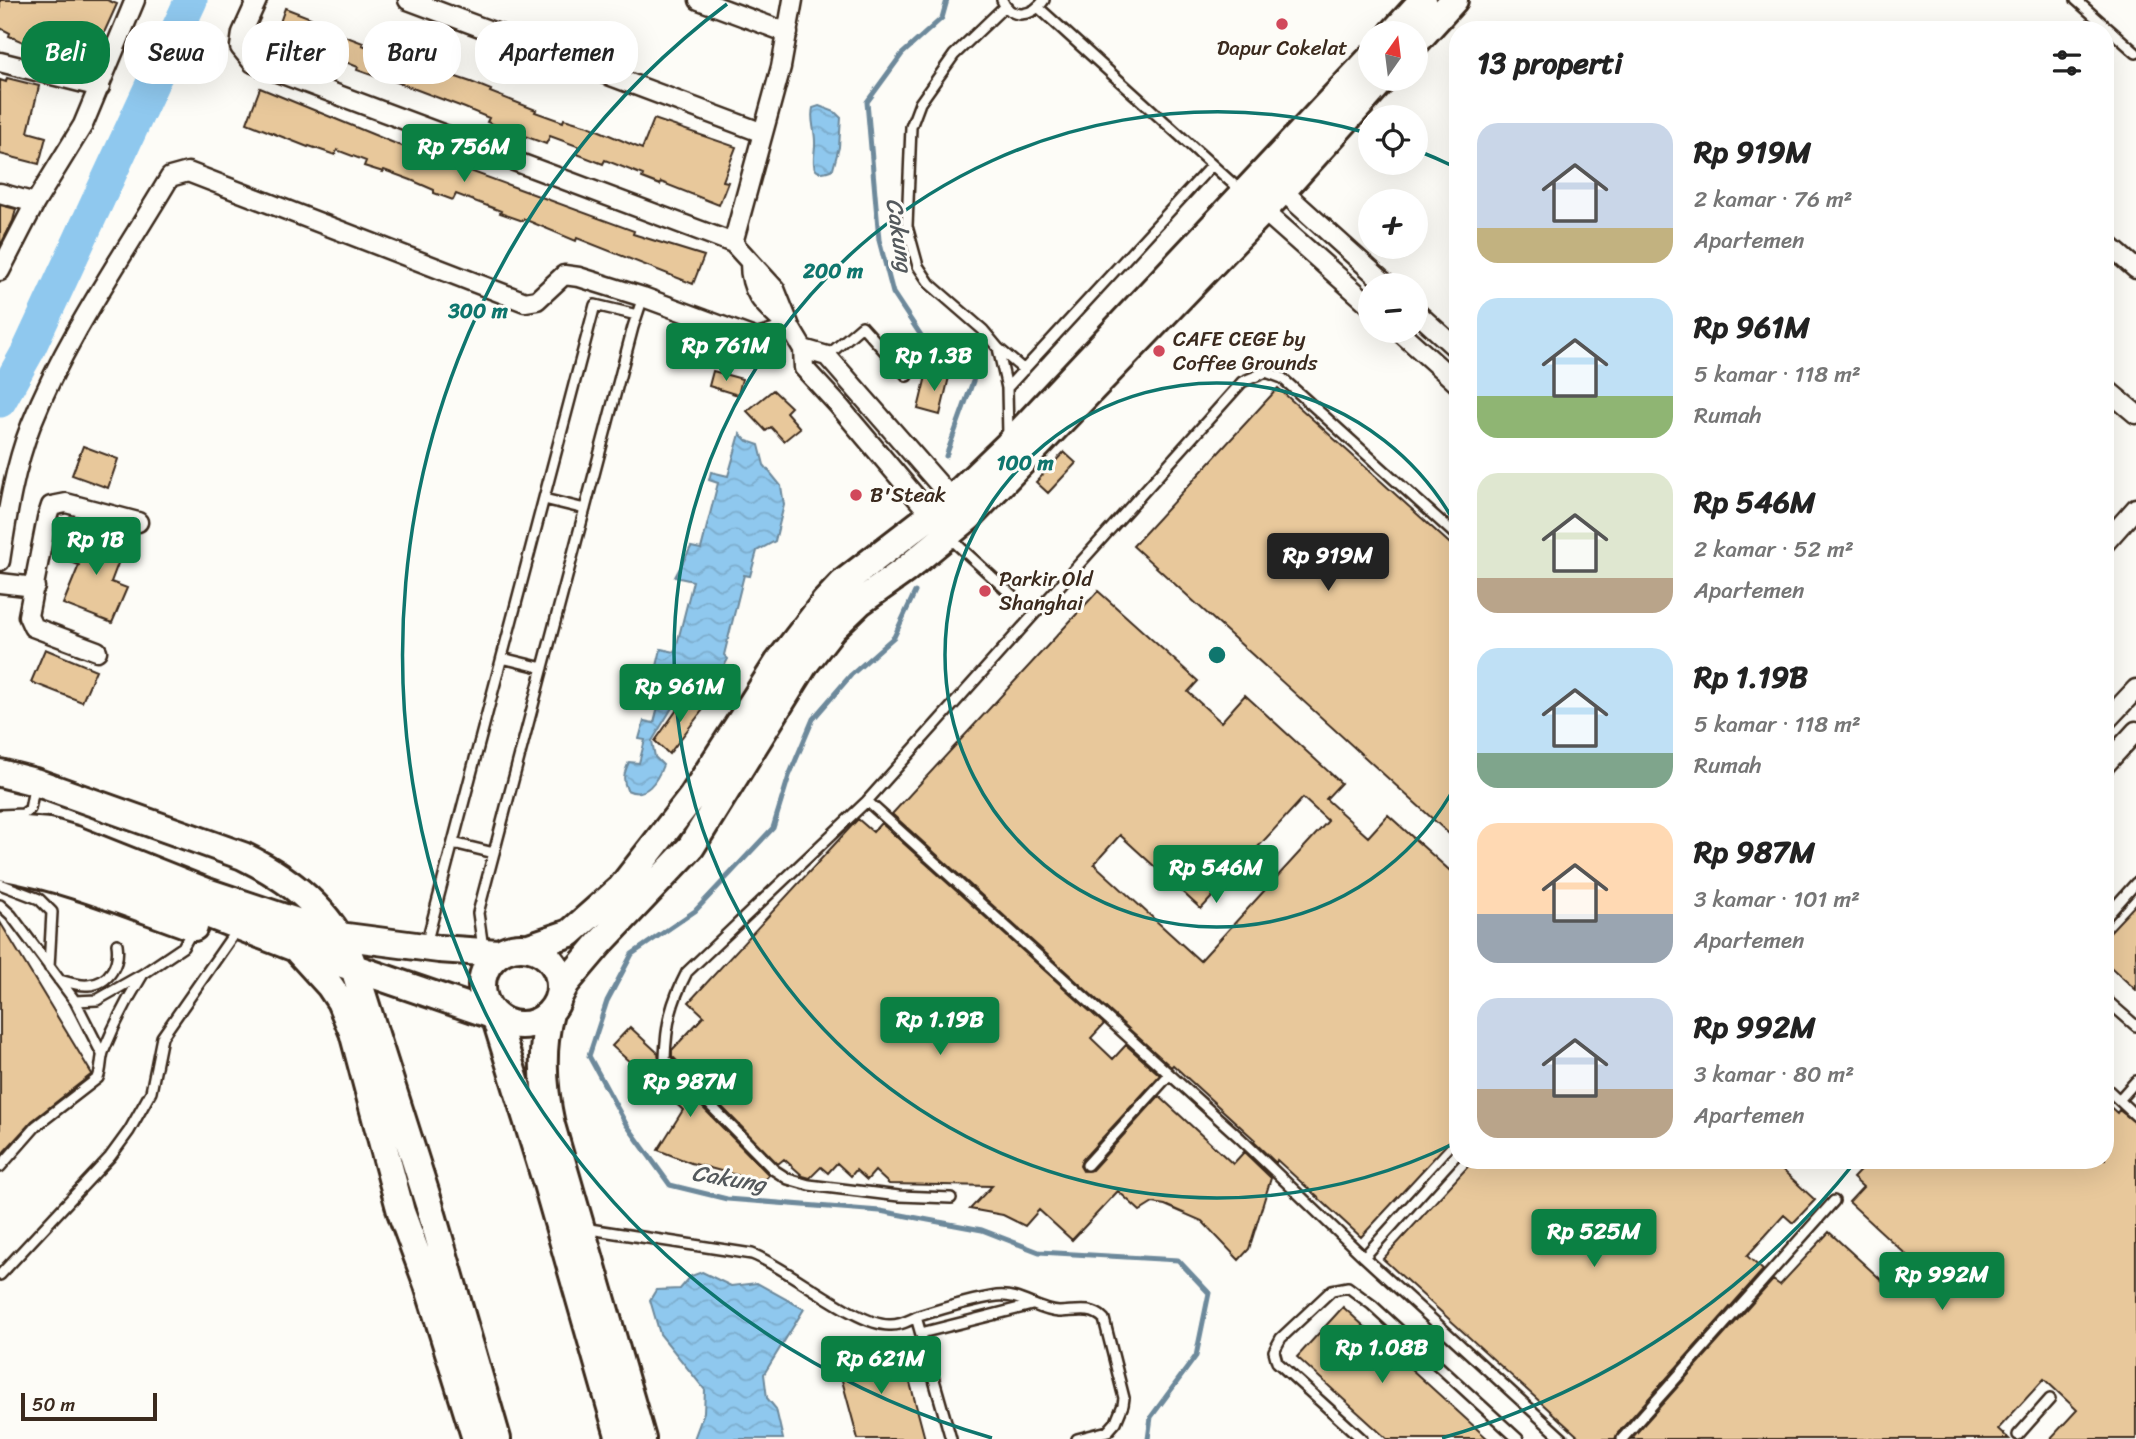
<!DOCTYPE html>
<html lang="id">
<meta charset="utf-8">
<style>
body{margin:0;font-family:Sriracha,sans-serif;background:#f2f2f2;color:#222;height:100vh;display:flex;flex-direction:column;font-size:26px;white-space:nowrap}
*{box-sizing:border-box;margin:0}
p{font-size:23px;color:#767676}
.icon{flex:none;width:38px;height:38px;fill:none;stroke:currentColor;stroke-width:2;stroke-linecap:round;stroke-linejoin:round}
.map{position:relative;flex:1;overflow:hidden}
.details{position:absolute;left:1449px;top:21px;width:665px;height:1148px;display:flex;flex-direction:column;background:#fff;border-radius:28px;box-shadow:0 7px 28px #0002}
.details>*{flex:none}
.top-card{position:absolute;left:21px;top:21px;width:665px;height:63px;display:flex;gap:14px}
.needle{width:46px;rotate:14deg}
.controls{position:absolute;left:1358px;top:21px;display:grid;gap:14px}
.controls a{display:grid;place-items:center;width:70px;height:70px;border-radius:50%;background:#fff;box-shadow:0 7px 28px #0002;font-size:35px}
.scale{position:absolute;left:21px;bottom:18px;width:136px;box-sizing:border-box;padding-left:7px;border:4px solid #3b2a1e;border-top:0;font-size:19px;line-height:24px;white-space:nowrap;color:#3b2a1e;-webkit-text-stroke:5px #fdfcf7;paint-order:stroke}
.price{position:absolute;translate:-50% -60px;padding:0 16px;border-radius:7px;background:#0b8043;color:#fff;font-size:23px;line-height:46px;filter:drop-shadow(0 2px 4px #0008)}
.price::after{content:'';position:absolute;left:50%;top:42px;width:21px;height:16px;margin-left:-10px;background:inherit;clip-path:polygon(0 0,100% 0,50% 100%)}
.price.current{background:#222;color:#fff}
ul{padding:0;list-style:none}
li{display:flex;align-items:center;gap:21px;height:175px;padding:0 28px}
li span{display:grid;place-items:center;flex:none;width:196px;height:140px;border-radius:21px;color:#555}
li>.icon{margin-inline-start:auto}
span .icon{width:84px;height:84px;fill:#fffc;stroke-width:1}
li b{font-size:30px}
h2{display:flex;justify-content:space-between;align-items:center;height:84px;padding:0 28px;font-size:30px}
.tag{padding:0 24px;border-radius:28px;background:#fff;box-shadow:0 7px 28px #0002;font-size:24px;line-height:63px}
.tag.current{background:#0b8043;color:#fff}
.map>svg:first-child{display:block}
</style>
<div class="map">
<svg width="2136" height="1439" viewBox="0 0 2136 1439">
<defs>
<pattern id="water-waves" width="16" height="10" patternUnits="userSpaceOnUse" patternTransform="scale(1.75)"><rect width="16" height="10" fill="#8fc8ee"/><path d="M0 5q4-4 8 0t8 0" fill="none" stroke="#7caccc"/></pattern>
</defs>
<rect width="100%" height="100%" fill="#fdfcf7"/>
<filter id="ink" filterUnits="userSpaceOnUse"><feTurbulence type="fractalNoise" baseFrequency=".0143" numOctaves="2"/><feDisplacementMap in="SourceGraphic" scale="14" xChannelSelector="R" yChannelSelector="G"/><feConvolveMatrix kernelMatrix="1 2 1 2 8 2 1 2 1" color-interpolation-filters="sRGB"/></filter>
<g filter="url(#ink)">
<path fill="url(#water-waves)" stroke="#6d899b" stroke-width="2" d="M819,106L835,112L841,118L839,147L833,169C805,181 816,154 815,142C815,129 810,120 813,108Z
M740,434L747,441L759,445L764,465L781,486L784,505L775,541L757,551L750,576L744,575L724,655L728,659L712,689L706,684L684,688L652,741L655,757L663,765C657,781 646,799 627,790C622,779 624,773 629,762L639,763L645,740L639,739L644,721L654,723L660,699L650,696L661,649L675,652L693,581L675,577L691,547L701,549L718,483L709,480L711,472L728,476Z
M702,1272L731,1286L757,1283L804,1309L764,1374L767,1398L776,1409L783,1439H694L704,1412L705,1390L660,1334L650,1300L656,1290L680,1289L691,1276Z"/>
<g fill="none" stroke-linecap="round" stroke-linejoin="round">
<path stroke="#6d899b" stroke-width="5" d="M946,456L976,373L962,347L922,337L893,293L879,240L867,102L902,54L942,18L947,0
M915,592L894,637L851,675L813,719L789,776L773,828L695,911L632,954L607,1001L589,1056L626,1124L670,1185L727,1199L880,1211L982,1230L1039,1252L1178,1260L1209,1293L1196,1356L1151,1417L1148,1439"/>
<path stroke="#8fc8ee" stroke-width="33" d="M0,401L28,351L191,0"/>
</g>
<path fill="#e8c89b" stroke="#3b2a1e" stroke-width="2" fill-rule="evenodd" d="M0,0H107L117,4L103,35L98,33L88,57L36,35L32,46L9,36L10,33L0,28Z
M285,8L311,18L310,21L340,32L339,34L363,43L362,45L398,58L399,55L418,62L417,64L471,82L491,90L490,92L536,110L535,112L563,122L564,119L588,126L642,149L654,119L736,147L723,181L728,182L719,205L661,182L660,185L642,178L643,175L605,160L603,164L577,154L580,147L550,136L546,144L487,122L489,118L465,108L381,76L380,78L357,70L358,67L331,56L328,63L301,53L303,48L275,37Z
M7,78L39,86L28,132L46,137L39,164L0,154V80L6,82Z
M260,88L394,143L634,231L633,234L704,256L693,284L577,238L576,241L524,219L523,221L500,213L501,211L456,194L453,200L434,193V190L411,180L384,170L383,172L364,166L366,161L337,150L335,155L309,146L308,147L247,123Z
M0,205L16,209L13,221L0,246Z
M713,371L742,379L738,395L709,386Z
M927,372L949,377L940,415L918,409Z
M1278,388L1458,551V842L1133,546Z
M773,390L791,407L786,412L800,428L784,441L771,427L766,431L747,411Z
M83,446L118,459L108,488L72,475Z
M1064,452L1076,463L1048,493L1036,482Z
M82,529L125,545L111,582L127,588L112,623L63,604L79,565L70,562Z
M1098,591L1198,681L1188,692L1221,722L1245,695L1341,783L1326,799L1368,837L1388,815L1458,878V1132L1361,1237L1277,1160L1276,1163L1254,1142L1255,1140L1173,1065L1171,1067L892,814ZM1303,798L1328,821L1200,961L1094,864L1120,835L1201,909Z
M45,649L96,670L82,702L31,682Z
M688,694L705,707L669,754L655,741Z
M858,819L873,832L881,823L1104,1024L1091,1038L1113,1059L1126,1045L1160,1075L1082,1160L1080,1166L1083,1171L1092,1170L1159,1096L1233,1164L1244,1152L1271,1178L1249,1249L1239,1260L1202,1221L1165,1205L1153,1203L1140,1211L1118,1191L1072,1240L1039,1210L1025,1226L1003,1215L970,1209L992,1186L889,1184L875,1171L867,1180L856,1170L851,1176L837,1163L828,1173L821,1167L810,1178L803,1176L784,1159L778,1164L672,1056V1050L704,1016L689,1002Z
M2136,904V990L2105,962V937Z
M0,922L92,1074L32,1121L0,1156Z
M630,1027L658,1053L660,1064L769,1175L762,1182L691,1163L658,1150L683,1110L612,1046Z
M2105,1102L2117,1113L2119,1110L2136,1123V1439H2050L2077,1410L2044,1379L1998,1429L2009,1439H1631L1773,1280L1780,1285L1829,1232L1888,1286L1912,1260L1849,1202L1863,1187L1853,1178L1870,1160H2105Z
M1474,1160H1772L1815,1200L1793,1223L1784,1215L1747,1256L1763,1270L1617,1434L1615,1439H1581L1383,1259Z
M1343,1307L1488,1439H1387L1297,1357Z
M900,1345L925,1439H858L837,1362Z"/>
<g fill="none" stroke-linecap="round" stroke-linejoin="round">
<g stroke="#3b2a1e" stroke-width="14">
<path id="lane" d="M1002,0C1011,21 1033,16 1044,0
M2076,0L2136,53
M1005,6L954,55L920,103L911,127L907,226L918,266L930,284L983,330L998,348L1007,388L1008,436
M1039,8L1242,192
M998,348L1024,370
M827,356L862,326L907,376
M1007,388L1212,165
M544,499L585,509
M950,538L1013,596
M502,658L543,668
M867,801L1240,1138L1364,1257L1563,1439
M0,815L23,814L30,809L35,783
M453,843L494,853
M0,884L39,899L52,912L49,967
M0,905L11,915L75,1001L102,1054
M2105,918L2136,883
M429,933L595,305L637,315
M483,948L478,913L633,327L643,297
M59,980C68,982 79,986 88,985C110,984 120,963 117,944
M2105,999L2136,1026
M75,1001L97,1000L143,974L183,947L192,931
M2105,1087L2136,1116
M2119,1100L2136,1081
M1087,1165L1169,1075
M0,1167L36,1126L98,1078C102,1069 100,1059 104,1050C115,1023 128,998 143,974
M951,1198L899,1196L809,1185L788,1179L774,1170L665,1059C666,1024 671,1003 687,972L867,801L1242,382L1266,372L1282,378L1458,537
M583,1228L752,1254C789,1268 855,1325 889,1325C900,1326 909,1320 919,1316C941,1309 975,1299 997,1296C1018,1293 1038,1311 1059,1312C1074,1312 1092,1306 1104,1319L1124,1398L1123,1405L1116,1422L1108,1431L1077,1439
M1364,1257L1458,1153
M0,1275L110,1157L129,1131L151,1092L162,1037L233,935
M916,1317L951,1439
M921,1333L1032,1305
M2018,1435L2050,1399
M1362,1439L1277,1362L1274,1351L1281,1338L1332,1290L1348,1287L1372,1305L1518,1439
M1622,1439L1834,1201"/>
</g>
<g stroke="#3b2a1e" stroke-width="23">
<path id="street" d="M257,0L242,33L240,47L253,63L733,243L775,289L791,329L803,349L804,368L839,406L931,515
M408,0L763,133
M699,0L788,33
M0,62L100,87
M1274,183L1387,285
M0,193L35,203
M1255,203L1370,305
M2105,242L2136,269
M733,243L781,67L793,0
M750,263C750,295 765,305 787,326
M0,271L35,203L83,125L135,0
M1416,312L1458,350
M1399,331L1458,384
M803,349L827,356L952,499
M2105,388L2136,414
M2105,543L2136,508
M0,561C7,515 14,468 31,425C66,337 122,258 170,177L188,172L525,302L537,300L564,275L579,277L643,297L757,339L791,329
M0,583L35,587
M97,651L33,627L28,616L47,518L51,506L66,503L138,522
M2105,722L2136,689
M2105,765L2136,731"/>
</g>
<g stroke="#3b2a1e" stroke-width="32">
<path id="secondary" d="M1393,33L1423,0
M1416,42L1454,0
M0,773L35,782L243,856C293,880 335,914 354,968L429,1204L497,1439
M0,828L49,832L76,840L207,892L339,936L439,949L498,953
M0,849L18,850L49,856L92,870L293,947L495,1016L547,1184L620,1439
M0,866C68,878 129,904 194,927
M482 986a39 39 0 1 1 78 0a39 39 0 1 1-78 0Z
M529,947L570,933L621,888L692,797L778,663L825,602L843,583L952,499L1008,445L1370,59
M299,952L330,986L340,1001L353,1032L401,1212L428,1285L476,1439
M559,996L566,983L599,944L691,847L804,665L832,629L860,602L905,570L969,517L1283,190L1383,79
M550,1013C540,1050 543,1088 551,1125L642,1439"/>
</g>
<use href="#lane" stroke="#fdfcf7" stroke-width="9"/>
<use href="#street" stroke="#fdfcf7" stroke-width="18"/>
<use href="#secondary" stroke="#fdfcf7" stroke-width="26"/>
</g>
</g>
<g fill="none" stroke="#0f766e" stroke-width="3.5">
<path d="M1457 783A272 272 0 1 1 1457 527"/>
<path d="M1455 1143A543 543 0 1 1 1367 133M1416 150A543 543 0 0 1 1455 167"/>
<path d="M1855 1162A815 815 0 0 1 1442 1438M992 1438A815 815 0 0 1 727 4"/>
</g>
<g fill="#d1495b" stroke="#fdfcf7" stroke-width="2.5">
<circle cx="1282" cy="24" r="7"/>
<circle cx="1159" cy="351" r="7"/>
<circle cx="856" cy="495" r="7"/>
<circle cx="985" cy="591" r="7"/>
</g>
<g text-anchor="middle" stroke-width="6" stroke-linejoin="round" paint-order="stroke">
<g font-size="21" fill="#3b2a1e" stroke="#fdfcf7" text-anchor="start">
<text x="1282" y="55" text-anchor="middle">Dapur Cokelat</text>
<text x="1173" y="346">CAFE CEGE by<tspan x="1173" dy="24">Coffee Grounds</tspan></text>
<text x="870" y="502">B'Steak</text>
<text x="999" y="586">Parkir Old<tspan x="999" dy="24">Shanghai</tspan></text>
</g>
<g font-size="23" font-style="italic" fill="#54595c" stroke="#fdfcf7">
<text transform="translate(900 235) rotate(81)" y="8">Cakung</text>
<text transform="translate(729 1178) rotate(9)" y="8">Cakung</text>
</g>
</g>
<circle cx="1217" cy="655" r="10" fill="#0f766e" stroke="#fdfcf7" stroke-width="3.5"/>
<g font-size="21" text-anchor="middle" font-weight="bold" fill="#0f766e" stroke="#fdfcf7" stroke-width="6" stroke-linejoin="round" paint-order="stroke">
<text x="833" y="278">200 m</text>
<text x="478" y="318">300 m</text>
<text x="1025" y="470">100 m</text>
</g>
</svg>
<div class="controls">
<a><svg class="needle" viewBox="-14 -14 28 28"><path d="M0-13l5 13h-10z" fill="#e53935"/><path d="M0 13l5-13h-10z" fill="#767676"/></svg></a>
<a><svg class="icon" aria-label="locate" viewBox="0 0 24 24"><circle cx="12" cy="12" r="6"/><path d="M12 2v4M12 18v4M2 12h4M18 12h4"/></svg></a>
<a>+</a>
<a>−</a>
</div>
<div class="scale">50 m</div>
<b class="price" style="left:464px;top:184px">Rp 756M</b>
<b class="price" style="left:726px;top:383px">Rp 761M</b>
<b class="price" style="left:934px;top:393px">Rp 1.3B</b>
<b class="price" style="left:96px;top:577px">Rp 1B</b>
<b class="price current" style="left:1328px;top:593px">Rp 919M</b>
<b class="price" style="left:680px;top:724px">Rp 961M</b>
<b class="price" style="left:1216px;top:905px">Rp 546M</b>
<b class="price" style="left:940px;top:1057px">Rp 1.19B</b>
<b class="price" style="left:690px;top:1119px">Rp 987M</b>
<b class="price" style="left:1594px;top:1269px">Rp 525M</b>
<b class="price" style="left:1942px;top:1312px">Rp 992M</b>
<b class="price" style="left:1382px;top:1385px">Rp 1.08B</b>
<b class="price" style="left:881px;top:1396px">Rp 621M</b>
<div class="top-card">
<a class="tag current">Beli</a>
<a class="tag">Sewa</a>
<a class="tag">Filter</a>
<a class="tag">Baru</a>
<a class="tag">Apartemen</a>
</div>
<section class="details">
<h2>13 properti<svg class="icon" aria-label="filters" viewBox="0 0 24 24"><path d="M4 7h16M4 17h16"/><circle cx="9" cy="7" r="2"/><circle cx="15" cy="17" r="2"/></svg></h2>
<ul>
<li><span style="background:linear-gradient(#c9d6e8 75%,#c2b280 0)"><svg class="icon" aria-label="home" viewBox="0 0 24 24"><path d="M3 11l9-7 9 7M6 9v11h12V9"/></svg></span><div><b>Rp 919M</b><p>2 kamar · 76 m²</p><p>Apartemen</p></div></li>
<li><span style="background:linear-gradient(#bfe0f5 70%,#8fb573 0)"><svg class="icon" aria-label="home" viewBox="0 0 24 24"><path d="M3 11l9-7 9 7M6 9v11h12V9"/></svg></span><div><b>Rp 961M</b><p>5 kamar · 118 m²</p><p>Rumah</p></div></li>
<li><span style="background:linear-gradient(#dfe7d0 75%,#b9a48a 0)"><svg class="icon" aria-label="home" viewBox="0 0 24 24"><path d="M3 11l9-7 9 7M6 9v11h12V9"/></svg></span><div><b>Rp 546M</b><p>2 kamar · 52 m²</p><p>Apartemen</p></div></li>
<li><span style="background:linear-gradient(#bfe0f5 75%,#7fa58c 0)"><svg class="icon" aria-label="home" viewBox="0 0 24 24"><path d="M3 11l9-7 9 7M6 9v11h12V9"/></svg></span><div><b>Rp 1.19B</b><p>5 kamar · 118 m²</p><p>Rumah</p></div></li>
<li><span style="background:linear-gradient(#ffd9b3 65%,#9aa5b1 0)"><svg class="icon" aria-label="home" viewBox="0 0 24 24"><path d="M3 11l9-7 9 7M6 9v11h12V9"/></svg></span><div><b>Rp 987M</b><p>3 kamar · 101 m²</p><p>Apartemen</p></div></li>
<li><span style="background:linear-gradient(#c9d6e8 65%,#b9a48a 0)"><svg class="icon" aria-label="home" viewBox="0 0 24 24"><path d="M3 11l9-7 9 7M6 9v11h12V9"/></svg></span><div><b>Rp 992M</b><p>3 kamar · 80 m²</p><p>Apartemen</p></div></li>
</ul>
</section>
</div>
